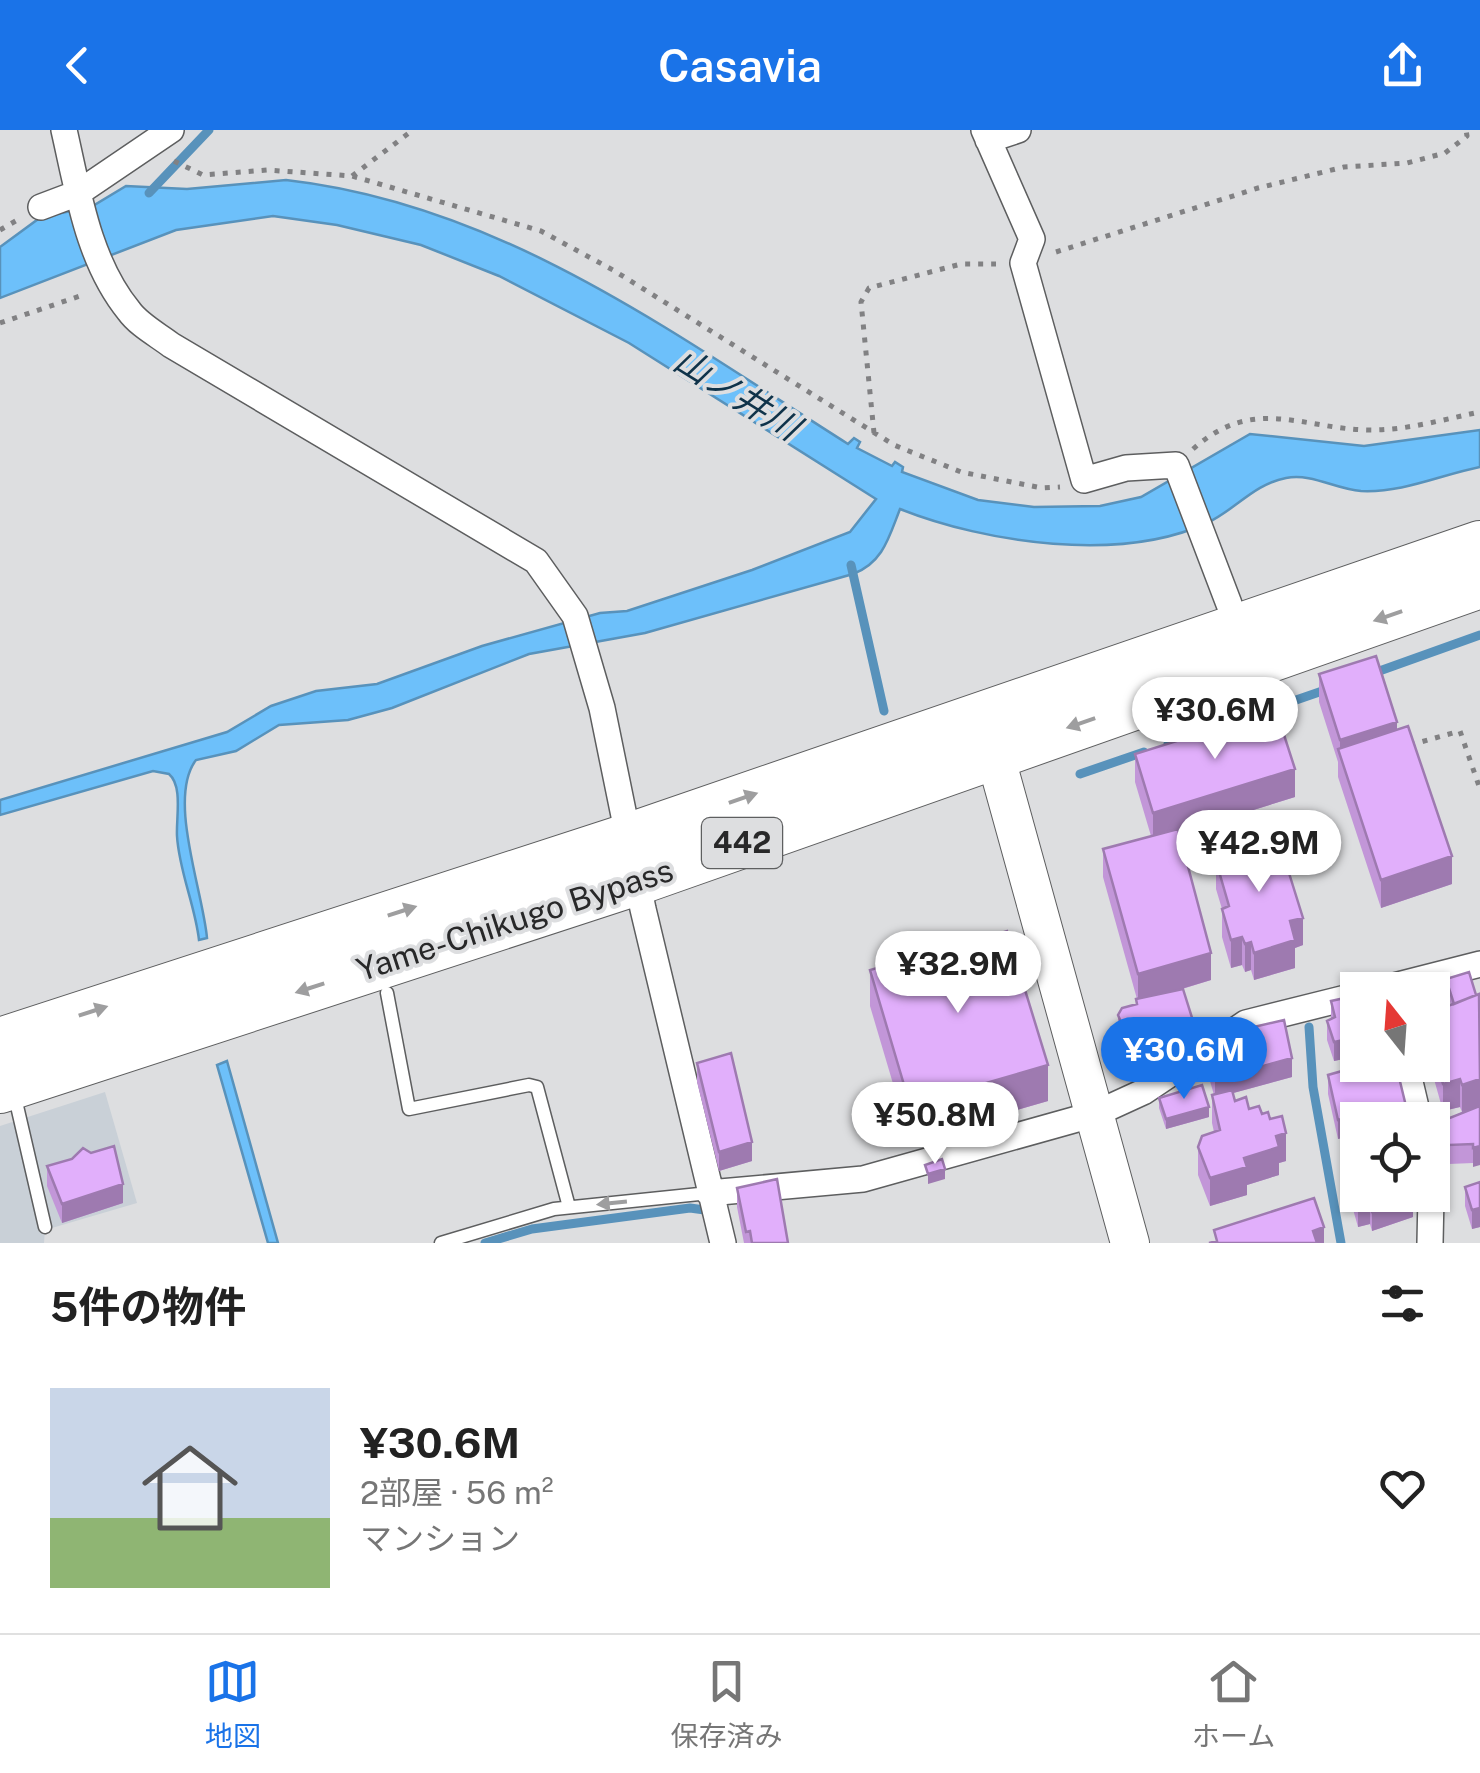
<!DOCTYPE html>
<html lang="ja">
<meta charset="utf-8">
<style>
body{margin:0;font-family:"Public Sans","Noto Sans JP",sans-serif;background:#f2f2f2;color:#222;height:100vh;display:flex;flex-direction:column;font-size:38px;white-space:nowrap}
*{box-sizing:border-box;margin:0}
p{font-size:32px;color:#767676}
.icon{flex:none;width:55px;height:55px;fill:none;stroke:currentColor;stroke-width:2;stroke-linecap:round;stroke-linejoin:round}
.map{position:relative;height:1113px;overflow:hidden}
.details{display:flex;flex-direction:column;background:#fff;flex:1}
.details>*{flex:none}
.needle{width:65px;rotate:343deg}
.fabs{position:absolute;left:1340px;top:842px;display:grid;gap:20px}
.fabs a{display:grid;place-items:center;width:110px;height:110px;border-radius:0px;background:#fff;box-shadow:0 2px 8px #0004;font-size:50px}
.price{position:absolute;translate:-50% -85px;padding:0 22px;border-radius:35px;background:#fff;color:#222;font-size:32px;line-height:65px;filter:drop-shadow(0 2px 5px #0008)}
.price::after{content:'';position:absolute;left:50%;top:60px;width:30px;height:22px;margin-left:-15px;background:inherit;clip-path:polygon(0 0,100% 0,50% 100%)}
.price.on{background:#1a73e8;color:#fff}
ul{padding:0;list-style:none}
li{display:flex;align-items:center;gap:30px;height:250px;padding:0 50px}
li span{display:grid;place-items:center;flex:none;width:280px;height:200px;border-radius:0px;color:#555}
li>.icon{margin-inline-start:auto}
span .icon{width:120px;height:120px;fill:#fffc;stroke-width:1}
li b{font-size:42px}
h2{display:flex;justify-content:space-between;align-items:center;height:120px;padding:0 50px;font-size:42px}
header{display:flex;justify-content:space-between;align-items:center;height:130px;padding:0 50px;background:#1a73e8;color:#fff;font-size:45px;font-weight:600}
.dock{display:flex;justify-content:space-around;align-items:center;height:140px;border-top:2px solid #e0e0e0;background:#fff;font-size:28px;color:#767676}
.dock a{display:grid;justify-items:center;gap:5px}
.dock .on{color:#1a73e8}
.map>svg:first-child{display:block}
</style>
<header><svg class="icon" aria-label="back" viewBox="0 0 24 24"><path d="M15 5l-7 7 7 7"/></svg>Casavia<svg class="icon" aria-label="share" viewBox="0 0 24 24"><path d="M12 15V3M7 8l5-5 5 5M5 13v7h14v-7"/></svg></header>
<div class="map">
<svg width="1480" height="1113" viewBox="0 0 1480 1113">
<rect width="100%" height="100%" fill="#dddee0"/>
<path fill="#c9d0d7" d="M105,962L137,1073L45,1100L44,1113H0V996Z"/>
<path fill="#6dc0fa" stroke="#5892bb" stroke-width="2.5" d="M286,50C500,74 671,202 848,314L854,308L860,312L857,318L892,336L895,332L903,337L902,342L978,370L1034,377L1100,376L1141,367L1250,304L1364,316L1480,300V337C1440,345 1403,363 1361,361C1335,359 1312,343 1286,348C1254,354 1235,380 1207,393C1120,433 986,413 900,379C889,407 883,433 853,444L645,503L529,524L392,578L348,590L279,595L236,621L196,630C167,668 203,761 207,808L199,810C195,775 179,741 177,706C176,688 183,656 169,644L153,641L0,685V670L227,602L271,576L316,561L377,554L482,516L600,483L627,481L752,440L850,402L876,369L629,213L499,146L421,115L337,95L273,86L176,100L0,168V117L41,87L91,77L126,56L187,59Z
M227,931L278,1113H268L217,935Z"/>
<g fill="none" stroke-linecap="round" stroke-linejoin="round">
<path stroke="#5892bb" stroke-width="9" d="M149,63L209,0
M851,435L884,581
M1371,544L1480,505
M1168,614L1328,559
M1080,644L1144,622
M1309,897L1313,957L1341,1113
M485,1113L532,1099L690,1078L712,1081"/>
<g stroke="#5d5e5f" stroke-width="15">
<path id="lane" d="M387,863L409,979L529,955L537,957L569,1077
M14,963L45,1097
M441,1113L554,1079L709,1063"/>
</g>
<g stroke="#5d5e5f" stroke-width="28">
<path id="street" d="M64,0C78,61 88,131 129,181C139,195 158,205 171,215L536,431L575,486L602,578L643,779L723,1113
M984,0L1032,109L1023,133L1084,350L1126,338L1176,335L1229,474
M988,10L1018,0
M41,77L78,63L171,0
M1378,860L1480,834
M1406,935L1419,990
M709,1063L863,1049L1095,984L1143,962L1246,893L1358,865
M1430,1113L1431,1065"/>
</g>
<g stroke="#5d5e5f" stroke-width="40">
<path id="secondary" d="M988,600L1130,1113"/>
</g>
<g stroke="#5d5e5f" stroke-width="50">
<path id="highway" d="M0,912L627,708L1480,415
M0,959L637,751L1480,454"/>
</g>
<path stroke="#818183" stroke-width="5" stroke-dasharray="5 8" stroke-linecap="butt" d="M174,31L203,45L267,40L352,46L541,101L613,140L894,315L961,342L1042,358L1060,357
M352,46L413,0
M0,100L19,89
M1056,122L1258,58L1344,37L1407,33L1445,23L1467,6L1466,0
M0,193L86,164
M874,303L861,172L869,158L961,134H996
M1193,319C1255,264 1303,300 1372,300C1408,300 1445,289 1480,282
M1410,615L1460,601L1480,659"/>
<use href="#lane" stroke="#fff" stroke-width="12"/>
<use href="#street" stroke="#fff" stroke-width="25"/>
<use href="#secondary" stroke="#fff" stroke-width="38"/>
<use href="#highway" stroke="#fff" stroke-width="48"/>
</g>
<path fill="#c296d8" d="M1319,544L1397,600L1452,754L1381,778L1338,647V632L1319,572Z
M1135,624L1295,667L1179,703L1211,850L1179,860L1194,913L1134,936L1128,917L1124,918L1118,904V885L1136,874V869H1137L1103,747V719L1151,706L1135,652Z
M1224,717L1253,720L1303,815L1295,818V838L1254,850L1251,840L1245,842L1242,835L1231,838L1222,807V779L1216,759V731L1224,728Z
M914,815L958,817L1048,971L910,1011L870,876V840L914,827Z
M1446,849L1476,865L1473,1037V1033L1449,1034L1442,1010V991L1462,982L1460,977L1443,981L1430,935H1432V882L1451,875L1446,859Z
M1358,865V926L1334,931L1327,910V891L1331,889V871Z
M1219,905L1292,947L1233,963L1235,971L1262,984L1286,1031L1279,1033V1045L1247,1055V1065L1210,1076L1198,1045V1017L1214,1002L1212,993V965H1214L1206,937V918L1219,914Z
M697,933L752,1031L719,1041L697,952Z
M1328,945L1405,990L1338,1009L1328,964Z
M1159,968L1209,987L1166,999L1159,978Z
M1342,1021L1413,1087L1372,1101L1370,1094L1358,1097L1342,1040Z
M72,1029L123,1073L62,1093L47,1056V1036Z
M1480,1052V1097L1472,1099L1465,1076V1057Z
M737,1058L788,1113H744L737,1077Z"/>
<path fill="#9e7ab0" d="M1397,592V620L1340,624V610Z
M1295,639V667L1153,711V683Z
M1452,726V754L1381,778V750Z
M1303,788V815L1295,818V838L1254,850V823L1290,791Z
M1242,807V835L1231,838V810Z
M1251,812V840L1245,842V814Z
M1211,823V850L1138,872V844Z
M1194,894V913L1134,936V917Z
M1358,907V926L1334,931V912Z
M1292,928V947L1215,968V949Z
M1048,935V971L910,1011V975Z
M1460,949V977L1443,981V954Z
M1480,949V977L1462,982V955Z
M1405,972V990H1358V1004L1338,1009V990Z
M1209,977V987L1166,999V989Z
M1286,1003V1031L1279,1033V1045L1247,1055V1065L1210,1076V1048L1244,1028L1276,1006Z
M752,1012V1031L719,1041V1022Z
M1480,1016V1035L1473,1037V1018Z
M945,1039V1049L928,1054V1044Z
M123,1054V1073L62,1093V1074Z
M1413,1068V1087L1372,1101V1082Z
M1370,1075V1094L1358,1097V1078Z
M1480,1078V1097L1472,1099V1080Z
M1324,1097V1113H1313V1101Z"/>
<path fill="#e1affb" stroke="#9e7ab0" stroke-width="2.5" d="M1376,526L1397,592L1340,610L1319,544Z
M1276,580L1295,639L1153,683L1135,624Z
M1408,596L1452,726L1381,750L1338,619Z
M1178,699L1211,823L1138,844L1103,719Z
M1250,709L1253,720L1279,711L1303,788L1290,791L1295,810L1254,823L1251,812L1245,814L1242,807L1231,810L1222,779L1229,776L1216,731L1227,728L1224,717Z
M1007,801L1048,935L910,975L870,840L918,826L914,815L953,803L958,817Z
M1469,842L1476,865L1454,874L1446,849Z
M1183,859L1194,894L1134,917L1128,898L1124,899L1118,885L1122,878L1137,874L1136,869Z
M1479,864L1480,949L1462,955L1460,949L1443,954L1432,916V882Z
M1358,865V907L1334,912L1327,891L1335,887L1331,871Z
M1284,890L1292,928L1215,949L1206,918L1221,913L1219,905Z
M731,923L752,1012L719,1022L697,933Z
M1363,935H1396L1405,972L1338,990L1328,945Z
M1202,955L1209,977L1166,989L1159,968Z
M1232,960L1235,971L1246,967L1249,979L1259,976L1262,984L1268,982L1270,989L1282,986L1286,1003L1276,1006L1279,1017L1244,1028L1247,1037L1210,1048L1198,1017L1202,1006L1220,1000L1212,965Z
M1480,976V1016L1473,1018V1014L1449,1015L1442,991Z
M114,1016L123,1054L62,1074L47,1036L72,1029L83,1018L91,1023Z
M1358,1017V1065H1412L1413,1068L1372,1082L1370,1075L1358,1078L1342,1021Z
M942,1029L945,1039L928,1044L925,1035Z
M777,1049L788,1113H752L750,1101L746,1102L737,1058Z
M1480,1052V1078L1472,1080L1465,1057Z
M1314,1068L1324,1097L1313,1101L1317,1113H1209L1217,1111L1214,1100Z"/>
<defs><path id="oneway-solid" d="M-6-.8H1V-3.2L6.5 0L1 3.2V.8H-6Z" transform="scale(2.5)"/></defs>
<g fill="#9e9e9f">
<use href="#oneway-solid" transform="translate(1388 486) rotate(161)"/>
<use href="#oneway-solid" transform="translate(1081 593) rotate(161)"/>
<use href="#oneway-solid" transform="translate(743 668) rotate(-19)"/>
<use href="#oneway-solid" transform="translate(402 781) rotate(-18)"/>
<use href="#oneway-solid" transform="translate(310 858) rotate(162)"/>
<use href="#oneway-solid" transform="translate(93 881) rotate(-18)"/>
<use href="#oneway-solid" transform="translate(612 1073) rotate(174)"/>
</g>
<g text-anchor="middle" stroke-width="8" stroke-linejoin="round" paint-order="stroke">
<rect fill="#dddee0" stroke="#5e5f60" stroke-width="2.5" x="702" y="688" width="80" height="50" rx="8"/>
<g font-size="30" font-weight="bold" fill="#282829">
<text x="742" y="723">442</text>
</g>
<g font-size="32" fill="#282829" stroke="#dddee0">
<text transform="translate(515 790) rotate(-18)" y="11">Yame-Chikugo Bypass</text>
</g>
<g font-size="35" font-style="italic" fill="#0f334a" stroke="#dddee0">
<text transform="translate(737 264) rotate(32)" y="12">山ノ井川</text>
</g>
</g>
</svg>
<div class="fabs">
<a><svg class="needle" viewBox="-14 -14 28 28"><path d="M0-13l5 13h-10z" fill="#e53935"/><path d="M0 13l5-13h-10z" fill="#767676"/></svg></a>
<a><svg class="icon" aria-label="locate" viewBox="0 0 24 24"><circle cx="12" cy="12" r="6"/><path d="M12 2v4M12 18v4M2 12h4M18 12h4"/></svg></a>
</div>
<b class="price" style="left:1215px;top:632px">¥30.6M</b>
<b class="price" style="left:1259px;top:765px">¥42.9M</b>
<b class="price" style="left:958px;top:886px">¥32.9M</b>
<b class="price on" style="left:1184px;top:972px">¥30.6M</b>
<b class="price" style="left:935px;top:1037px">¥50.8M</b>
</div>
<section class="details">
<h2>5件の物件<svg class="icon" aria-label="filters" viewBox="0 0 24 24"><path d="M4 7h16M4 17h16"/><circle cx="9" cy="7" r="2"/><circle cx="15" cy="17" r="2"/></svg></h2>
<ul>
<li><span style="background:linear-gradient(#c9d6e8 65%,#8fb573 0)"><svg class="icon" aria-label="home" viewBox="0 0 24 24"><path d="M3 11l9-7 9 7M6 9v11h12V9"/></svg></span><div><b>¥30.6M</b><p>2部屋 · 56 m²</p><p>マンション</p></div><svg class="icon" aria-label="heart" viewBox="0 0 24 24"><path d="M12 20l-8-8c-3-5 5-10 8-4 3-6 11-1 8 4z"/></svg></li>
</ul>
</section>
<nav class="dock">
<a class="on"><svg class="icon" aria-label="map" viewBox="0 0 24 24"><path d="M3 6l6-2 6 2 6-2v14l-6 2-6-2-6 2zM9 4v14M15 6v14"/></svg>地図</a>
<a><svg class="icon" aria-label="saved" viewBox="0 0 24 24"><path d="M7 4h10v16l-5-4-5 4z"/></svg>保存済み</a>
<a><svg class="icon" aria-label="home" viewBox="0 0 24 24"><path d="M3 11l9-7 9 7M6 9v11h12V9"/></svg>ホーム</a>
</nav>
